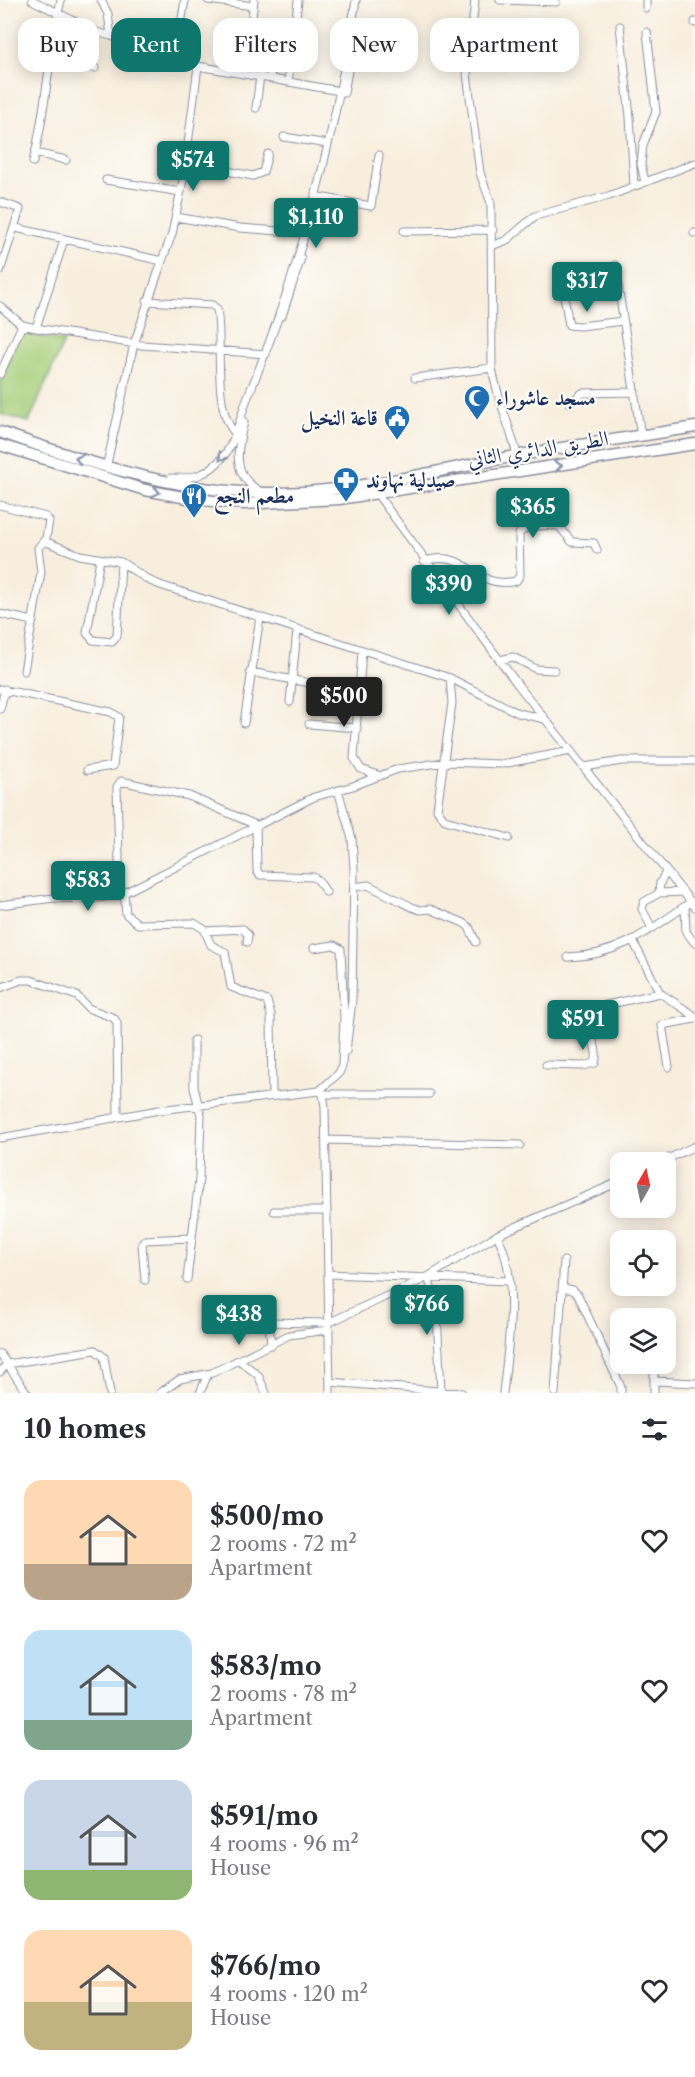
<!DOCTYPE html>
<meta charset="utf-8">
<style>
body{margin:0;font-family:"Libre Caslon Text",Amiri,serif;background:#f7f7f7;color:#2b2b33;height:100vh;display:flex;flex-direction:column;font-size:22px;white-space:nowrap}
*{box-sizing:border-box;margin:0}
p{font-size:20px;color:#7c7c81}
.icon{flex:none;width:33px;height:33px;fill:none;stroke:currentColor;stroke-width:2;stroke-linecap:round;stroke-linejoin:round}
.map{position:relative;height:1393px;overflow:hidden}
.panel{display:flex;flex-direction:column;background:#fff;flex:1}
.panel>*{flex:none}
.banner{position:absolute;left:18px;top:18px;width:660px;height:54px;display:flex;gap:12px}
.needle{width:39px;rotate:9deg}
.fabs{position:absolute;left:610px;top:1152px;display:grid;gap:12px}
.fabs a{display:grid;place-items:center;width:66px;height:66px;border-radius:12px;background:#fff;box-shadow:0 3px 15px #0003;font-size:30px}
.price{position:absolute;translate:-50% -51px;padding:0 14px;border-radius:6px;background:#0f766e;color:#fff;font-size:20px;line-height:39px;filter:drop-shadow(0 2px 3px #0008)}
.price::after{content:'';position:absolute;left:50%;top:36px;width:18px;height:14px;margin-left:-9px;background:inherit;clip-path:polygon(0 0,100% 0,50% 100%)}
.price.active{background:#222;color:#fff}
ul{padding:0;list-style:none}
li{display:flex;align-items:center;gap:18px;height:150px;padding:0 24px}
li span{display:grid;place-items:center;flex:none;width:168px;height:120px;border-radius:18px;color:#555}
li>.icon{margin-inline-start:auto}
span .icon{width:72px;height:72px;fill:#fffc;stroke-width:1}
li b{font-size:26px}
h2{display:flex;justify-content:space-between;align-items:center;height:72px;padding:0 24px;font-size:26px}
.chip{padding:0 21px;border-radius:18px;background:#fff;box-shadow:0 3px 15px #0003;font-size:21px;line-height:54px}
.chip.active{background:#0f766e;color:#fff}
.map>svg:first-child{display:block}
</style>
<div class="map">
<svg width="695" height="1393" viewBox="0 0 695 1393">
<rect width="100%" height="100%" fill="#fdfcf7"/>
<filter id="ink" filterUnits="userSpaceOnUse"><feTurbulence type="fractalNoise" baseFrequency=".0167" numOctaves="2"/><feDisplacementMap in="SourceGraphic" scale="12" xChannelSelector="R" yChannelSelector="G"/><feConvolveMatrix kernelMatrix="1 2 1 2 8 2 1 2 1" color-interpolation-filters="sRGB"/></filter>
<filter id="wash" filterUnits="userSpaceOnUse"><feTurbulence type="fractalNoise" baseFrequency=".008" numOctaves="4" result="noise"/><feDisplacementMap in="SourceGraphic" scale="24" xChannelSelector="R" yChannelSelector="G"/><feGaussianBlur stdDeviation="1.35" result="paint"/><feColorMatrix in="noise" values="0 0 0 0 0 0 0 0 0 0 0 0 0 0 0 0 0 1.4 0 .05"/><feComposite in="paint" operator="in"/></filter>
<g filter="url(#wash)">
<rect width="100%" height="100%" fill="#f8eede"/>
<path fill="#a5cd78" stroke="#607e6b" stroke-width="1.5" d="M22,333L64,341L29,422L0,414V381L19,335Z"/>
</g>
<g filter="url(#ink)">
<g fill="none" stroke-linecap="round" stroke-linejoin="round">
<g stroke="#8a8e9e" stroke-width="9">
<path id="minor" d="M32,0L96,32L111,36
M101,0L108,14L111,36L175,60L185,0
M208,0L253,6
M475,0L467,74L480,173L491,203L492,368C497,398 510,426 517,455
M500,0L556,2
M646,8V0
M695,22V23
M251,26L254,0
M620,26L630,117L634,186
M49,59L95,68
M198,66L340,91
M270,78L273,48
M288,82L298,1
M344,93L351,54
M256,108L260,76
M284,137L328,144
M35,153L66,160
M33,162C47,108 48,53 61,0
M185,163L253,176L263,172L268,154
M106,180L181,192
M645,182L641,164L643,145L656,112L647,32
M319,197L371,206L379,155
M0,202L20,209L0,271
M176,217L240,228L304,233
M16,228L162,261L172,234L184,175L198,66L175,60
M404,231L493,230
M694,233H695
M494,245L507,240L535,216L609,196L695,163
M615,265L641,436
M584,285L564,296L569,325L580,326L623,321
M147,301L212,305L217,309C223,341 212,409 235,433
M0,306L22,325L36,328L142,345L266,354
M282,316L301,258
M36,328L64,240
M0,374L22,325
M415,378L492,368
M570,403L582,393L635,392
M244,422C237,448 231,476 260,491
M106,468L134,344L162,261
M171,478C193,479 208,475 223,457C237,440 240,415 249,394C301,269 335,134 356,0
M377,494L518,685L695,907
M0,505L46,517L49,521L46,538L38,548L41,572L24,671
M44,541L80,555L121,562L150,581L163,586L450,678L518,713L545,719
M100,559L87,633L93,640L112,642L117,636L121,562
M424,561C471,548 473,591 516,581L520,575L519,534C526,524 547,525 559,526L572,542L594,543L597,550
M0,614L33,621
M362,651L354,758L361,769L380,776
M500,660L513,657L536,669L554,670
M250,672L310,683
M450,678L452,703L437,809L445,820L509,838
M0,689L111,712L119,717L113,766L87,770
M290,702L297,630
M0,709L5,689
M244,723L260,617
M309,724L357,728
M584,767L622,761H695
M338,790L352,839L354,869L352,1000L346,1051
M354,887L368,885L412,907L420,910L430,909L464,923L469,927L476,942
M124,893L126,914L138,924L194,923L204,929L211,945L225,952L231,987L267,1001L271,1015L272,1095
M659,893L660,883L666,872
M120,895L117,787L121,781L189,796L256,825L257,871L260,875L313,877L318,880L326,892
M0,905L54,898L89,899L120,895L314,797L353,786L398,769L445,762L502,764L571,751
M685,906L686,932L695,943
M652,928L642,909L644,902L659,893L683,892
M205,931L243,929L248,935L247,942
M633,941L660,993
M568,957C619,956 650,930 691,902
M0,988L21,980H31L77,996L88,1008L114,1018L117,1023L118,1117
M546,1065L583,1066L595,1063C601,1046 582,1028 590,1010L593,1008L660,993L695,1016
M669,1067L662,1025L695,1019
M319,1091L323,1094L325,1107L330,1393
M323,1094H429
M0,1138L159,1110L319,1091L339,1073L342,1066L344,1018L341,949L334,945L314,948
M326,1140L520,1145
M661,1162L695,1146
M274,1211H327
M497,1235C520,1276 508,1347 503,1393
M328,1274L509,1281
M187,1279L199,1179L201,1115L194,1088V1040
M429,1279L437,1315L441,1391
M145,1280L142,1244L145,1240L190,1238
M562,1288L573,1290L578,1295L621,1387V1393
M260,1322L328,1323L424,1279L497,1235L621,1181
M269,1322L271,1345
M0,1354L27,1393
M239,1360L258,1375L266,1393
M654,1364V1393
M0,1372L7,1364L95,1350L104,1357L110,1393
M655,1381L695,1383
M330,1382L462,1393
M160,1393L180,1379L212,1373L289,1335L328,1330
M200,1393L208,1374
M555,1393L564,1261"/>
</g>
<g stroke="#8a8e9e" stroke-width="13">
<path id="highway" d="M0,432C74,458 149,483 228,491C324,501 422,473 516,456C575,445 635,437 695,427
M0,445L145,490L193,499L244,504L339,499L695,444"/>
</g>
<use href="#minor" stroke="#fff" stroke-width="7"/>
<use href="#highway" stroke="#fff" stroke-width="10"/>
</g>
<defs><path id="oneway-chevron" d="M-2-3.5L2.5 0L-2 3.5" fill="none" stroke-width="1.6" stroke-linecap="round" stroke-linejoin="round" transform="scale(1.5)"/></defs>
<g stroke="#8d97ae">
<use href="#oneway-chevron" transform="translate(222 457) rotate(129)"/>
<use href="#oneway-chevron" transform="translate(79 459) rotate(-162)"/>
<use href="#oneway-chevron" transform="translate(558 466) rotate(-9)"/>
<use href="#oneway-chevron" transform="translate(156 492) rotate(12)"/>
</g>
</g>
<defs>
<g id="mosque-pin" transform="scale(1.35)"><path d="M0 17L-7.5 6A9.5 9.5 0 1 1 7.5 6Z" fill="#1f6fb2" stroke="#fdfcf7"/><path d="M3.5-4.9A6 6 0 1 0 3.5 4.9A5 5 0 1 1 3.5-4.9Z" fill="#fff"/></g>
<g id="civic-pin" transform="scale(1.35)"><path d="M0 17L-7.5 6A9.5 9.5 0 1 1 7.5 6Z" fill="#1f6fb2" stroke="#fdfcf7"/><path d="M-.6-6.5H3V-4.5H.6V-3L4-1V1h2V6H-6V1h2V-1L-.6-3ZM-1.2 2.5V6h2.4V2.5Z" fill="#fff"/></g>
<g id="pharmacy-pin" transform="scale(1.35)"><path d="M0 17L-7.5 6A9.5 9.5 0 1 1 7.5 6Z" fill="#1f6fb2" stroke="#fdfcf7"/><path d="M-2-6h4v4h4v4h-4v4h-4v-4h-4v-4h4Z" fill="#fff"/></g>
<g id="restaurant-pin" transform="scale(1.35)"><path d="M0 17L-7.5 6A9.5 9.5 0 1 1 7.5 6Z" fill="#1f6fb2" stroke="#fdfcf7"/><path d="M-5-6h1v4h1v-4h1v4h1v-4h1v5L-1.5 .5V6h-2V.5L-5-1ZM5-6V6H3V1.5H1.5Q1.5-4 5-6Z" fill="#fff"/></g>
</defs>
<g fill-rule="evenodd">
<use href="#mosque-pin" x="477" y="398"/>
<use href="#civic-pin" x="397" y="418"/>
<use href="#pharmacy-pin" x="346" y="480"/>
<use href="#restaurant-pin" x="194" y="496"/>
</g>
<g text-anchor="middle" stroke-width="4.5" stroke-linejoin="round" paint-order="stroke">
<g font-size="21" font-weight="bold" fill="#1b2f5e" stroke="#fdfcf7" text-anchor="start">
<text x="496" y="405">مسجد عاشوراء</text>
<text x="378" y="425" text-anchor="end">قاعة النخيل</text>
<text x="366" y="487">صيدلية نهاوند</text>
<text x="214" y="503">مطعم النجع</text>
</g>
<g font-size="21" fill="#1b2f5e" stroke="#fdfcf7">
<text transform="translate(538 449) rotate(-9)" y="7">الطريق الدائري الثاني</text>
</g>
</g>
</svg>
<div class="fabs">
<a><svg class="needle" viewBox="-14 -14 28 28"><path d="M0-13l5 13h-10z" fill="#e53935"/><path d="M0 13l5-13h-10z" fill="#7c7c81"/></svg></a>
<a><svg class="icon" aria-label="locate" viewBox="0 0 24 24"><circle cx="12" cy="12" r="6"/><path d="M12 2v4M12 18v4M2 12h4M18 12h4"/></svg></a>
<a><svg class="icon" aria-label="layers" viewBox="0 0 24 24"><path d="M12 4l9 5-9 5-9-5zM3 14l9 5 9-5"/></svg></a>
</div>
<b class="price" style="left:193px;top:192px">$574</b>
<b class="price" style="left:316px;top:249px">$1,110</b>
<b class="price" style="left:587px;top:313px">$317</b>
<b class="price" style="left:533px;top:539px">$365</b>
<b class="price" style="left:449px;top:616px">$390</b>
<b class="price active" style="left:344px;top:728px">$500</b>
<b class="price" style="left:88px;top:912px">$583</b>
<b class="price" style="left:583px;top:1051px">$591</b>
<b class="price" style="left:427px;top:1336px">$766</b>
<b class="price" style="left:239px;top:1346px">$438</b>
<div class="banner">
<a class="chip">Buy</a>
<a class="chip active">Rent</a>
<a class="chip">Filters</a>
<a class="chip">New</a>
<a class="chip">Apartment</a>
</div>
</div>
<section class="panel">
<h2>10 homes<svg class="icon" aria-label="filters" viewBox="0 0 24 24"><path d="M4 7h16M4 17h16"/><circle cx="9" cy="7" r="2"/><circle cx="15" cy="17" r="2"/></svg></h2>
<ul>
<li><span style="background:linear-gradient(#ffd9b3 70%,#b9a48a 0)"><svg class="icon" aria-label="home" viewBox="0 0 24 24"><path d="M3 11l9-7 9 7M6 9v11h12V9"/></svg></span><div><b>$500/mo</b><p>2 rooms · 72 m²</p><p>Apartment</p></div><svg class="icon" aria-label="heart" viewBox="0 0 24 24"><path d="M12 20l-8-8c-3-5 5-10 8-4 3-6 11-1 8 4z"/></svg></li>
<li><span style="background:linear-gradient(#bfe0f5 75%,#7fa58c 0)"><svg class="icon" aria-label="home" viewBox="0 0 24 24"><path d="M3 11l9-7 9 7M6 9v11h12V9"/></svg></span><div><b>$583/mo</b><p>2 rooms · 78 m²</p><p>Apartment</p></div><svg class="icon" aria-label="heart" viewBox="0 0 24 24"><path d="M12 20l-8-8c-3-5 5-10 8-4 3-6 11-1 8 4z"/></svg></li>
<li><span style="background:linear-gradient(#c9d6e8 75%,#8fb573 0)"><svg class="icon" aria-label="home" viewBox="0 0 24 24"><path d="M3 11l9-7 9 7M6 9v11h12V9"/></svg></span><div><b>$591/mo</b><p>4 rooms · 96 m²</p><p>House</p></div><svg class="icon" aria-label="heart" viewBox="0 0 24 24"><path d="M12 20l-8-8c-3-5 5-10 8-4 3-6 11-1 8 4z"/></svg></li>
<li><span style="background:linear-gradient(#ffd9b3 60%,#c2b280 0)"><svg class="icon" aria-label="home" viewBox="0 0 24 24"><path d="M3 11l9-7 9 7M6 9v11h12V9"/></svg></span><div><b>$766/mo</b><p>4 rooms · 120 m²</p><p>House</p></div><svg class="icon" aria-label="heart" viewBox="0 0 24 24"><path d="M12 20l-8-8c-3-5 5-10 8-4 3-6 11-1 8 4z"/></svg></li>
</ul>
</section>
